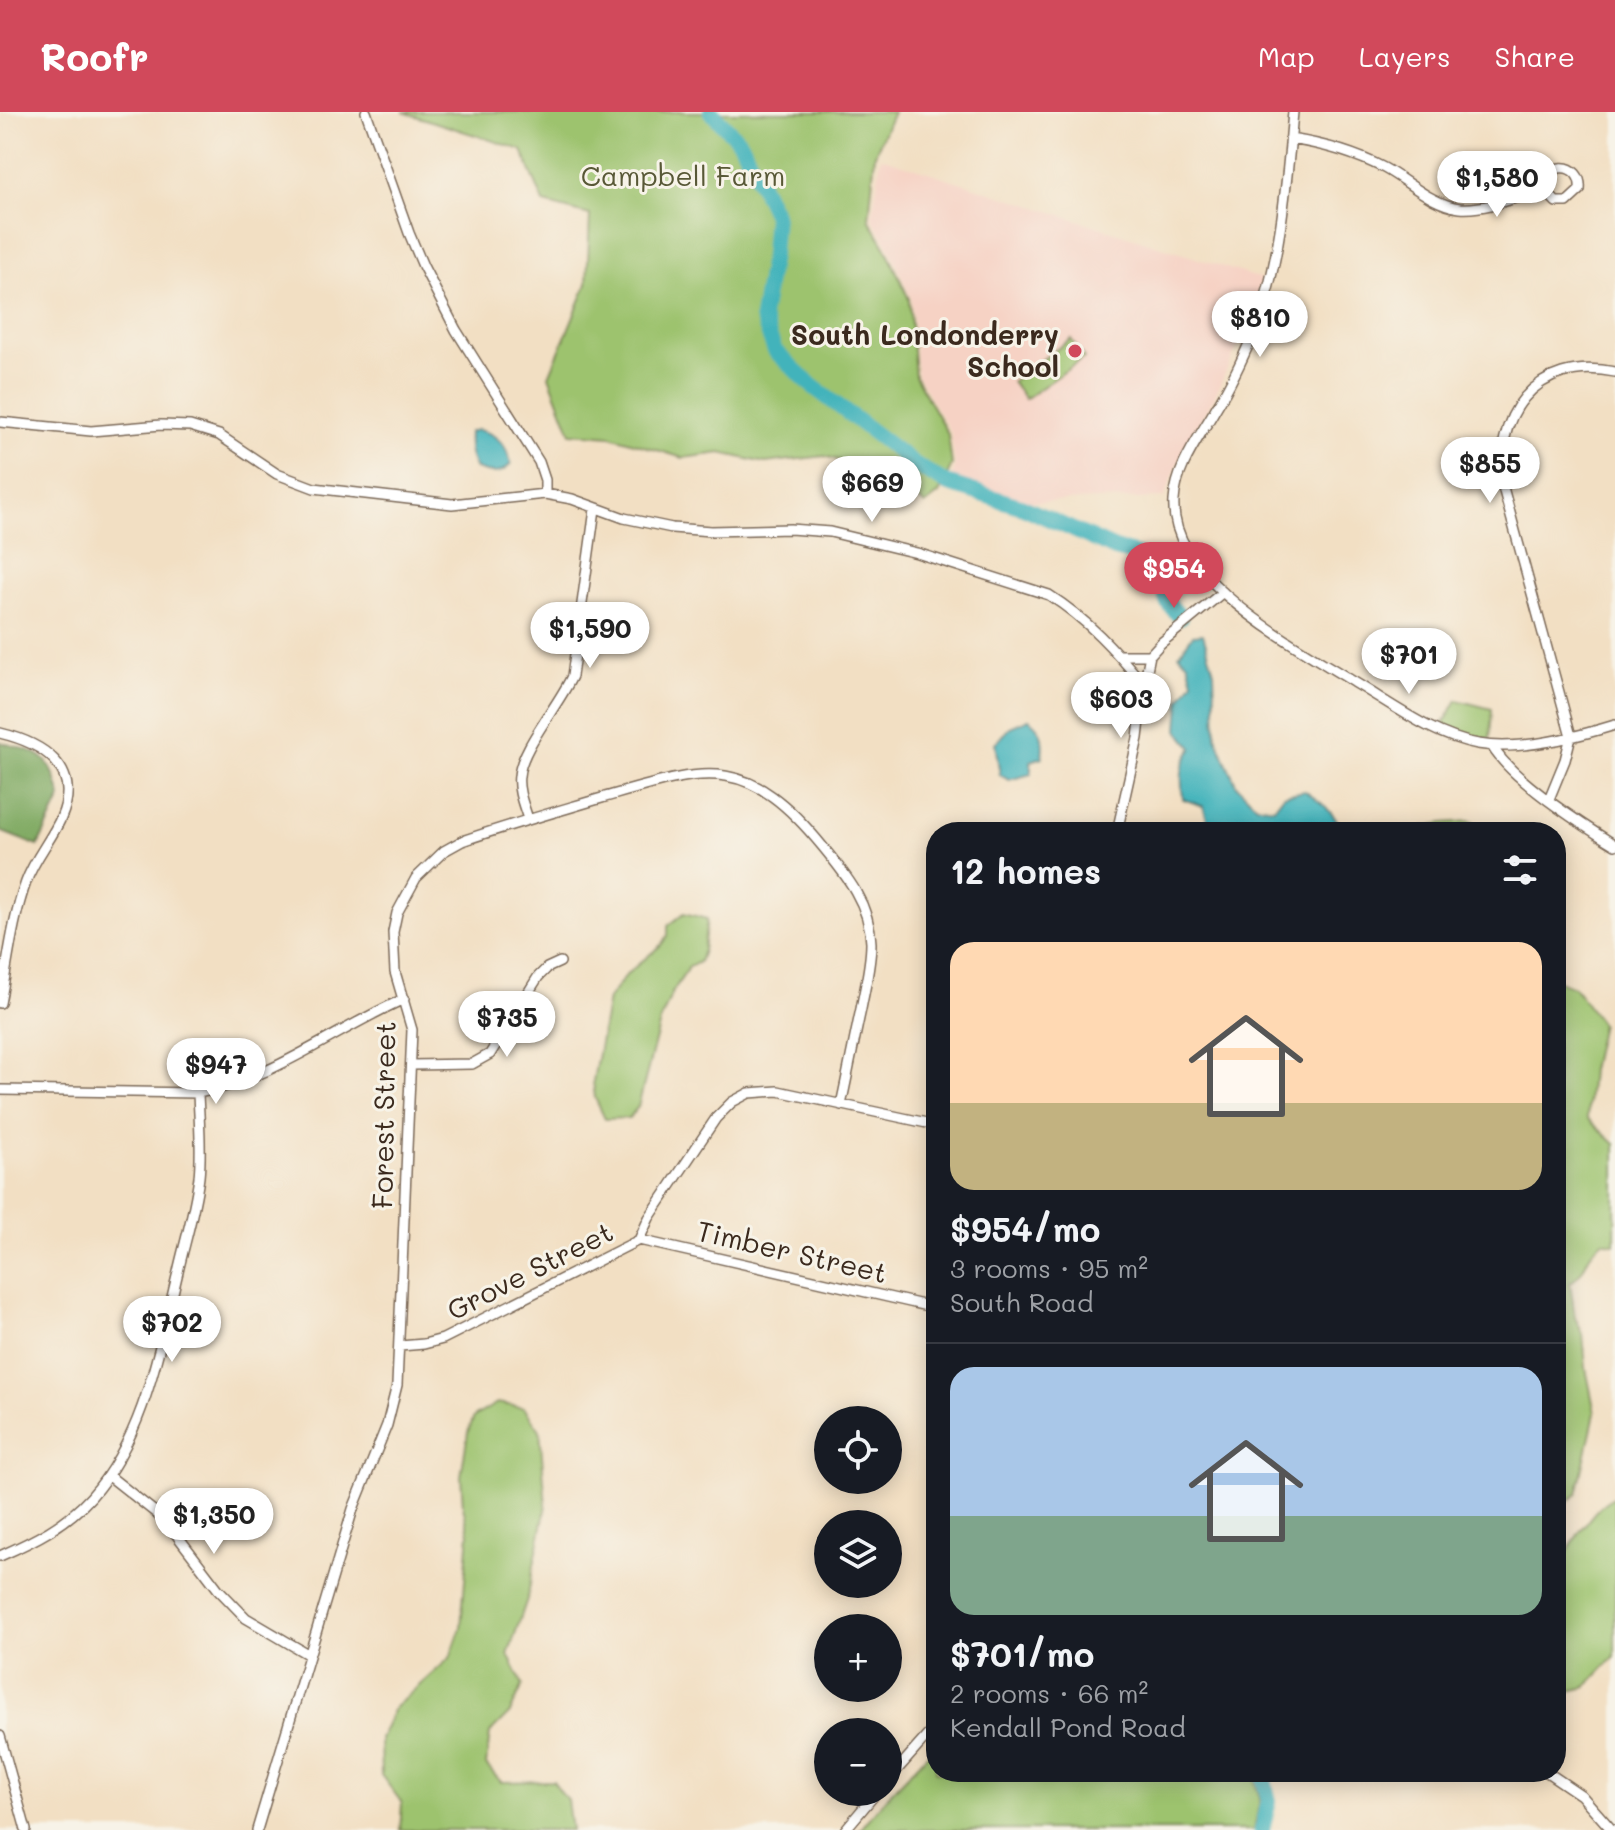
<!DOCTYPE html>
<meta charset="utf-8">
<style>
body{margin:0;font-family:Mali,sans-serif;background:#20242c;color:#f1f3f6;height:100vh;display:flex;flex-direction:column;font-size:30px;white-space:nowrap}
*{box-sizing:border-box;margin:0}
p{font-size:26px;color:#9ea1a6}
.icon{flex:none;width:44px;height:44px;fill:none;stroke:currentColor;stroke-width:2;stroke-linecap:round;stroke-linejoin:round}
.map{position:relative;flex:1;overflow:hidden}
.panel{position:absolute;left:926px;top:710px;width:640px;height:960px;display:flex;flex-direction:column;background:#171b24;border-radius:32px;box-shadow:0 4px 20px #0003}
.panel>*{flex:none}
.buttons{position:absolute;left:814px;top:1294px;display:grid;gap:16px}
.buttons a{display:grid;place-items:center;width:88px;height:88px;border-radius:50%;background:#171b24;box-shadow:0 4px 20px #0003;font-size:40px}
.price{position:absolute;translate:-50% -68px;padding:0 18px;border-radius:28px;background:#fff;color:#222;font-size:26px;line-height:52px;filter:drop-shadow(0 2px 4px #0008)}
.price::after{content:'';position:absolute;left:50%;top:48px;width:24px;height:18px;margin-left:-12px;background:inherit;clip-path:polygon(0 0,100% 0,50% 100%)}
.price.current{background:#d1495b;color:#fff}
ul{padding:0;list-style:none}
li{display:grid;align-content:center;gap:16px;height:424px;padding:0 24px}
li+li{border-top:2px solid #363941}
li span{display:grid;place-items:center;height:248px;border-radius:24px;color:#555}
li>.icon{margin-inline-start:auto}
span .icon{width:144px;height:144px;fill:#fffc;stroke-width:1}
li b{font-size:34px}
h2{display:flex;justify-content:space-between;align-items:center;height:96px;padding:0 24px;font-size:34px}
header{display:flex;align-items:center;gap:48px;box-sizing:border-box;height:112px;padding:0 40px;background:#d1495b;color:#fff}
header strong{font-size:38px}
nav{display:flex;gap:44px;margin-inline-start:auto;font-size:28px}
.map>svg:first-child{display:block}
</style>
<header>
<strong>Roofr</strong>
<nav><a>Map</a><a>Layers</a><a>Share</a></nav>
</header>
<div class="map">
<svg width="1615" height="1718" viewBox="0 0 1615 1718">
<rect width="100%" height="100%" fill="#f7f3e8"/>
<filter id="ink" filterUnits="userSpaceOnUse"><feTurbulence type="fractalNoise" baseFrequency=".0125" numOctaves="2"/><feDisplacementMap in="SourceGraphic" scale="16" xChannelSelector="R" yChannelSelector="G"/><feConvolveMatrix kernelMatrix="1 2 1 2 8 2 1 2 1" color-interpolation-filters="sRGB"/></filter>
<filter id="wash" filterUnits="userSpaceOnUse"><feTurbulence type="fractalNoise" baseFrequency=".006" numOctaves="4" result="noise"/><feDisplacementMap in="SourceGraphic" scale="32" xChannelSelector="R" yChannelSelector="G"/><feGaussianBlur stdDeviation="1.8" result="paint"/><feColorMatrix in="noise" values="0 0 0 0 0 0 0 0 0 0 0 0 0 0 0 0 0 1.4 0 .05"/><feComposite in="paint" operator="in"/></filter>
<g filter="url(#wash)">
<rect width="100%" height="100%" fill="#f2dfc3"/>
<path fill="#f6d2c4" d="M881,45L1261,167L1257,187L1246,215L1214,286L1187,330L1164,386L1027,390L952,366L955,354L951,321L917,263L911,187L889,135L872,106Z"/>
<path fill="#9dc36e" stroke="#6c7646" stroke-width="2" d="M403,0H893L875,42L869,107L886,136L909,187L915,264L948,322L952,353L939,382L925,393L894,365L825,344L765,351L721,341L683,346L611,324L571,321L549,264L587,172L590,103L544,91L522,38Z
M1071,227L1084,246L1025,287L1012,269Z
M1457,588L1492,597L1490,627H1475L1442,615Z
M1471,709L1479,715L1478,720H1396L1443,711Z
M684,801L707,807L703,838L699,850L689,855L672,881L660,910L638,995L629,1006L605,1007L595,986L593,969L608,887L628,861L661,833L668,823V814Z
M1556,868L1574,875L1601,912L1591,958L1587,1006L1615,1032V1132L1603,1129C1583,1143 1589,1158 1570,1171L1575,1206L1583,1222L1586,1256L1595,1301L1577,1382L1556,1398Z
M497,1291L524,1296L540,1318L546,1395L527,1487L508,1543L523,1573L510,1601L490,1621L486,1653L501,1670L553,1669L567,1688L571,1718H400L402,1691L381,1663L380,1627L394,1596L450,1546L461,1515L469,1421L463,1394L461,1364L468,1320L474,1305Z
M1615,1385V1544L1586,1575L1556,1582C1556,1549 1552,1502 1556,1469C1559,1448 1594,1391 1615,1385Z
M936,1633V1660H1252L1260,1687L1254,1718H860L886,1686Z"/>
<path fill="#7ea961" stroke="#5c6a40" stroke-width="2" d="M0,630C42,642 50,641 61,686L38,734L0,719Z"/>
<path fill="#43b3bb" stroke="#3f6e6c" stroke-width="2" d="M477,318C496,321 507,333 511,352C500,364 490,362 476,357C469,344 468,335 469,320Z
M1203,522L1214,560L1216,624L1227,652L1237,674L1256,693L1274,696L1284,683L1305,679L1325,694L1347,720H1211L1203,694L1183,687C1181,666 1179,653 1193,636L1178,618L1180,588L1193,569L1188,551L1179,542L1193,523Z
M1029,607C1043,618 1044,628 1042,645L1031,649V662L1009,668L1000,663L995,631L1010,615Z"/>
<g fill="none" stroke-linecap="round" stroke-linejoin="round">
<path stroke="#43b3bb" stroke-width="16" d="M711,0L741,31L775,103L772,143L762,205L775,239L811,273L917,354L946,371L1023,395L1115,437L1138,443L1154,452L1168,491L1180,505
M1262,1660L1269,1689L1262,1718"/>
</g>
</g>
<g filter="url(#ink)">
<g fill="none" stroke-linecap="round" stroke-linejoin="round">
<g stroke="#7b6958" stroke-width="12">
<path id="minor" d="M366,0L409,121L423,154L456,218L539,350L545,368V382
M1293,0C1287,68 1280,157 1254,220C1243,246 1231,272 1216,296C1200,325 1176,354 1174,389C1169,468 1297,534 1354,570C1393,593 1433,624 1478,632C1518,639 1576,625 1615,613
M1290,27C1323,32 1355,41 1384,56C1408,69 1432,93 1460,96C1488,98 1518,84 1544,77L1556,90H1567L1580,78C1583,49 1543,48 1544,77
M0,310L91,319L161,313L190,314L219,323L277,362L314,376L452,392L545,382L572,387L624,406L672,416L711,419L790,417L830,420L917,441L1049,483C1087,507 1116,539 1144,573
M1119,543H1150
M0,621C42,631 83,655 61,706C51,728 34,747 26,770C12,809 8,851 0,891
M1492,634C1511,667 1581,712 1615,733
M1549,687L1565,648L1571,624L1504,379C1491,305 1535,243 1615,260
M528,707C524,694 517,678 519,664C521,636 559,593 572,564L595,397
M1117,720L1138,626L1144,573L1150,543L1161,531L1223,480
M412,953L472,952L490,942L538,865L547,856L560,850
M0,978L198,981C274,967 334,918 404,887
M639,1128L936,1196
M400,1234L424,1232L443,1227L639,1128L649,1106L716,1006L732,990L749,981L778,979L936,1013
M108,1363L156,1401L176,1422L218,1477L246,1506L309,1543
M0,1444C34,1429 66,1413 91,1385C145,1324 159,1237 178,1160C185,1129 195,1098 199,1065C202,1037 199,1009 198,981
M0,1624L26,1718
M1351,1660L1362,1663L1371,1660
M1547,1660L1581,1683L1612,1718
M888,1668L936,1614
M257,1718L353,1397L387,1313L397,1273L412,918L395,860L393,820L397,801L416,766L444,739L462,729C508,713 555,700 602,686C706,656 746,640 823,735C846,763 870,792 871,831C871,853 865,875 861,897C854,929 848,961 841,993
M845,1718L877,1680"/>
</g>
<use href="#minor" stroke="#fff" stroke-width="9"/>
</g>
</g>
<circle fill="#d1495b" stroke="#f7f3e8" stroke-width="3" cx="1075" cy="239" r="8"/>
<g text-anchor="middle" stroke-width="6" stroke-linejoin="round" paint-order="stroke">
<g font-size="28" fill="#585836" stroke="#f7f3e8">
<text x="683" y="74">Campbell Farm</text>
</g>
<g font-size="28" font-weight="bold" fill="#3b2a1e" stroke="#f7f3e8" text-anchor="end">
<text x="1059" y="233">South Londonderry<tspan x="1059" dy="32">School</tspan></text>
</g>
<g font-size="28" fill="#3b2a1e" stroke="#f7f3e8">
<text transform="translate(384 1003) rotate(-89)" y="10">Forest Street</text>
<text transform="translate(792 1140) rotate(13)" y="10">Timber Street</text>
<text transform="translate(530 1159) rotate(-27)" y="10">Grove Street</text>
</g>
</g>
</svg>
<div class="buttons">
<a><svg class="icon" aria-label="locate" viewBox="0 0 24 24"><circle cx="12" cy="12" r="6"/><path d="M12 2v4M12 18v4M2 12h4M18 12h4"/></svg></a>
<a><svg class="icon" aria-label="layers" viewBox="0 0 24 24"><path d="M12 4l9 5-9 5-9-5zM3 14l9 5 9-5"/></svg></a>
<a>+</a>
<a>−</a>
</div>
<b class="price" style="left:1497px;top:107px">$1,580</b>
<b class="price" style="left:1260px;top:247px">$810</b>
<b class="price" style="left:1490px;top:393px">$855</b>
<b class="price" style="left:872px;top:412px">$669</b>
<b class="price current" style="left:1174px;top:498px">$954</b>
<b class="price" style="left:590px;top:558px">$1,590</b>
<b class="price" style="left:1409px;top:584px">$701</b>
<b class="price" style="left:1121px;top:628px">$603</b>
<b class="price" style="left:507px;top:947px">$735</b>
<b class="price" style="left:216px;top:994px">$947</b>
<b class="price" style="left:172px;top:1252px">$702</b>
<b class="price" style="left:214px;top:1444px">$1,350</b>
<section class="panel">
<h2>12 homes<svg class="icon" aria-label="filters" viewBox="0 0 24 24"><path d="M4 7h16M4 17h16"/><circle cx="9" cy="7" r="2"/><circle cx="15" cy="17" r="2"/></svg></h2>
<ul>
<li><span style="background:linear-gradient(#ffd9b3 65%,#c2b280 0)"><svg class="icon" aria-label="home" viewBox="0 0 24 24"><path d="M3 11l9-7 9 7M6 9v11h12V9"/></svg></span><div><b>$954/mo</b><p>3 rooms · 95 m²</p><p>South Road</p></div></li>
<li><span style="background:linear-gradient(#a9c7e8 60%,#7fa58c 0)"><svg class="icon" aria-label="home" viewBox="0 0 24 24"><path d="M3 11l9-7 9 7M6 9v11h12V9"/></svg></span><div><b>$701/mo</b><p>2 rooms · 66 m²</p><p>Kendall Pond Road</p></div></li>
</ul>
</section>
</div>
